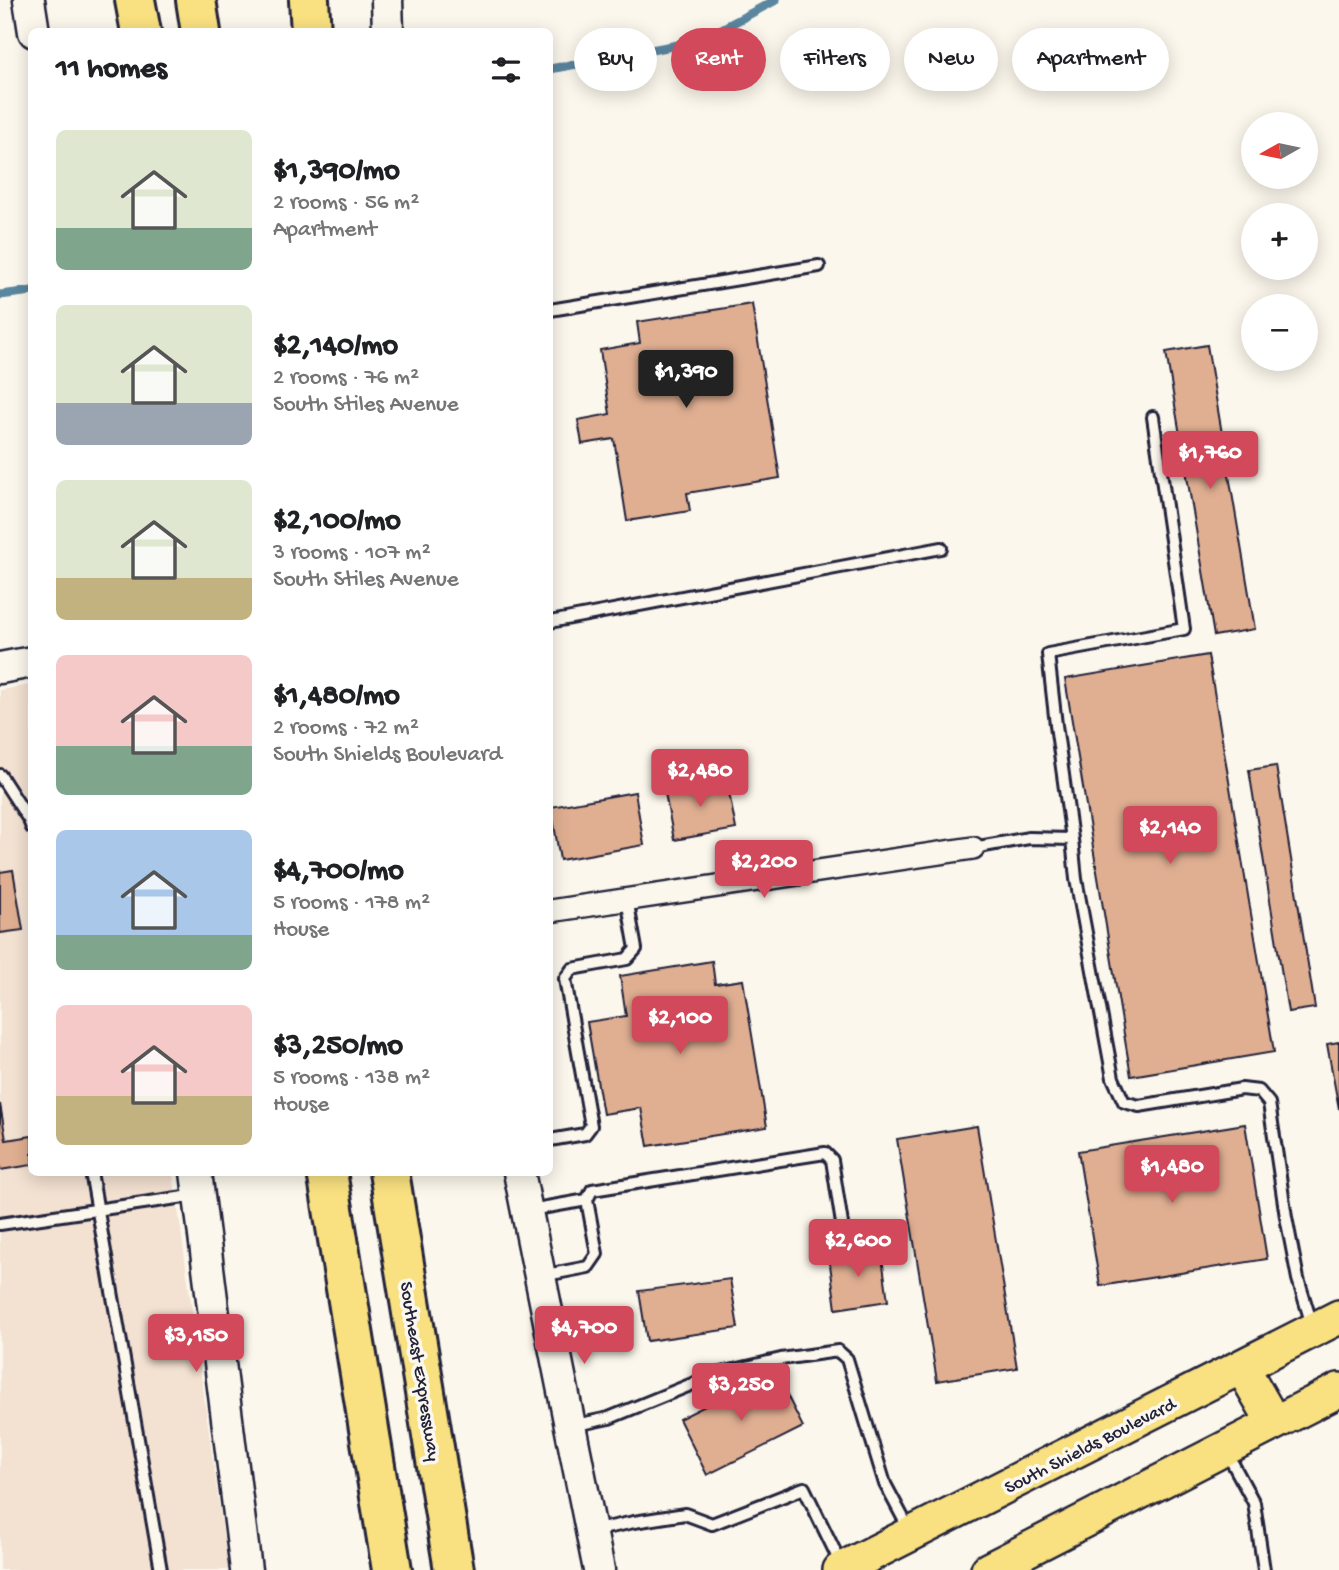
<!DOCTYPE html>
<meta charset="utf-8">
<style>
body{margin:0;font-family:"Gochi Hand",sans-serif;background:#f6f6f6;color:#202124;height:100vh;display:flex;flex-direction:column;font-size:26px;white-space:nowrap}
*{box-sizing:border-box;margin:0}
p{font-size:23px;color:#757577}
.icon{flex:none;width:38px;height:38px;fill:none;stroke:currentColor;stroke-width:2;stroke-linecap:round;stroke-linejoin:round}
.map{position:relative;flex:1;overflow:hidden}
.drawer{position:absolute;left:28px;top:28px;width:525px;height:1148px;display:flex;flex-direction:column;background:#fff;border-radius:10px;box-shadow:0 4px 18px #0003}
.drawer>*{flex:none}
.guide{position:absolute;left:574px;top:28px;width:660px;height:63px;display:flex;gap:14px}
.needle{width:46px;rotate:261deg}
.tools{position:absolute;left:1241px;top:112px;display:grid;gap:14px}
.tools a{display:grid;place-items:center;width:77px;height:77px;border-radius:50%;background:#fff;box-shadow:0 4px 18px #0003;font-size:35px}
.price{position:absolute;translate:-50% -60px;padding:0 16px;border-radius:7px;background:#d1495b;color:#fff;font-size:23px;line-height:46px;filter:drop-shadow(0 2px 4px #0008)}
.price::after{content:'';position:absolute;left:50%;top:42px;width:21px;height:16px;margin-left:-10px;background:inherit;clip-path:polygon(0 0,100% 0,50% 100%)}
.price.active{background:#222;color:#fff}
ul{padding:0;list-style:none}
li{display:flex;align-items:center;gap:21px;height:175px;padding:0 28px}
li span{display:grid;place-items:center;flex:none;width:196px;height:140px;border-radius:10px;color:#555}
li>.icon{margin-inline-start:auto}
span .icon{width:84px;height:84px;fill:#fffc;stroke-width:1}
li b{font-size:30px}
h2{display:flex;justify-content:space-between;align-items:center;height:84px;padding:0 28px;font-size:30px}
.chip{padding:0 24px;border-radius:32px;background:#fff;box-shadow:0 4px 18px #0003;font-size:24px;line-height:63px}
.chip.active{background:#d1495b;color:#fff}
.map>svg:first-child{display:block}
</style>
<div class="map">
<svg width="1339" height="1570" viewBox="0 0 1339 1570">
<rect width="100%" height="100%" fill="#fbf7ec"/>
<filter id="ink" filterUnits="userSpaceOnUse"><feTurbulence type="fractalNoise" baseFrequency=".0143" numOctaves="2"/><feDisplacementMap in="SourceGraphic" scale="14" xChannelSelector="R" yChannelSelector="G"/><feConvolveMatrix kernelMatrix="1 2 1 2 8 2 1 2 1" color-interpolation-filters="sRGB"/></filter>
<g filter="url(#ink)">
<path fill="#f3e1d1" d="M31,685L32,1172L173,1173L228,1570H0V690Z"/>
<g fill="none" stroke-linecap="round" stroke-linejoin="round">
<path stroke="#5a869f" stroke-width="9" d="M550,69L699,41L776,0
M0,295L32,291"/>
</g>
<path fill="#e0af92" stroke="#22223b" stroke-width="2" d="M752,304L780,478L687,493L690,511L627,521L614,439L582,444L578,420L610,414L600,350L640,343L637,322Z
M1207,345L1255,629L1214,636L1166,352Z
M1208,655L1274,1052L1131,1076L1065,679Z
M1276,766L1315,1008L1288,1012L1249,770Z
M726,777L736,829L674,840L664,788Z
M635,792L644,845L560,860L551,807Z
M13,870L23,930L0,933V872Z
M712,961L715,984L743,980L767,1127L648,1146L641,1108L603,1114L587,1022L626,1016L620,976Z
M1339,1042V1109L1327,1044Z
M0,1104L6,1140L32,1136V1165L0,1170Z
M1245,1124L1267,1259L1100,1286L1078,1151Z
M977,1126L1017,1368L937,1381L897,1139Z
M881,1250L888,1301L836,1309L829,1257Z
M730,1279L738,1328L647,1341L639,1291Z
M775,1371L803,1427L707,1475L679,1419Z"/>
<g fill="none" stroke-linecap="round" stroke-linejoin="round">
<g stroke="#22223b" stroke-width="16">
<path id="lane" d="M550,310L819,266
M550,622L941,548
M0,775L29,820L32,828
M1072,839L1056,725L1048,654L1184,629L1153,417
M973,848L1029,838L1072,839L1076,879L1113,1078L1124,1102L1139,1106L1242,1089L1259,1091L1269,1103L1286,1217L1298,1279L1313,1328
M550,1140L585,1134L591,1126L565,979L572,969L627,959L636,949L627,899
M91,1172L161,1570
M587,1200L592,1190L825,1153L832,1160L845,1243
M530,1210L587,1200L597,1254L588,1267L541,1276
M0,1224L198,1195
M556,1339L609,1332
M571,1426L609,1418L717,1374L781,1359L838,1351L847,1359L885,1484L910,1531
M1226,1451L1254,1503L1264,1570
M592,1531L634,1522L685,1514L712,1524L804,1488L842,1566"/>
</g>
<g stroke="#22223b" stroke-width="26">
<path id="street" d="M550,911L973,848"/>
</g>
<g stroke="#22223b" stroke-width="35">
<path id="secondary" d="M29,0L34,32
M387,0L388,32
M0,668L32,662
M196,1172L246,1570
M519,1172L599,1570"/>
</g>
<g stroke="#22223b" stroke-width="38">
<path id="primary" d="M1242,1367L1274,1423
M840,1570L1339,1317
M988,1570L1339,1390"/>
</g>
<g stroke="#22223b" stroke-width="44">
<path id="highway" d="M135,0L141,32
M196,0L201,32
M309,0L311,32
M327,1172L392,1570
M389,1172L454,1570"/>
</g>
<use href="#lane" stroke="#fbf7ec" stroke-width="10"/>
<use href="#street" stroke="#fbf7ec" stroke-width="21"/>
<use href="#secondary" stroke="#fbf7ec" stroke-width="30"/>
<use href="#primary" stroke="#f9e181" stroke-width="33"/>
<use href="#highway" stroke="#f9e181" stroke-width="38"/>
</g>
</g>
<g text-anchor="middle" stroke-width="7" stroke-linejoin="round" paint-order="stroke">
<g font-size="19" fill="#22223b" stroke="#fbf7ec">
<text transform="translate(422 1371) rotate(81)" y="7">Southeast Expressway</text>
<text transform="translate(1089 1444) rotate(-27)" y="7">South Shields Boulevard</text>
</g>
</g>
</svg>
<div class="tools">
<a><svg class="needle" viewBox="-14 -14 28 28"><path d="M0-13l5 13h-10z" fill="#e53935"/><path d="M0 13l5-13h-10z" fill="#757577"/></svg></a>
<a>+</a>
<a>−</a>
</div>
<b class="price active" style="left:686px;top:410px">$1,390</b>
<b class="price" style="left:1210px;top:491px">$1,760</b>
<b class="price" style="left:700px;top:809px">$2,480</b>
<b class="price" style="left:1170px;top:866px">$2,140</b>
<b class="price" style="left:764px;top:900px">$2,200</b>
<b class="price" style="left:680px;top:1056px">$2,100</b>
<b class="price" style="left:1172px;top:1205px">$1,480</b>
<b class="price" style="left:858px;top:1279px">$2,600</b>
<b class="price" style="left:584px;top:1366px">$4,700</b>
<b class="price" style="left:196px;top:1374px">$3,150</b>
<b class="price" style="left:741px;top:1423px">$3,250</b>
<div class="guide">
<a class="chip">Buy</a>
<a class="chip active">Rent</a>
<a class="chip">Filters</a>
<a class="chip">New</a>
<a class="chip">Apartment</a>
</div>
<section class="drawer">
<h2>11 homes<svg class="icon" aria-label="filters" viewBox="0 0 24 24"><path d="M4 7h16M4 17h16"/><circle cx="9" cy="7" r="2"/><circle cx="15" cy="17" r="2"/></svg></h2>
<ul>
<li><span style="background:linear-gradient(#dfe7d0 70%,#7fa58c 0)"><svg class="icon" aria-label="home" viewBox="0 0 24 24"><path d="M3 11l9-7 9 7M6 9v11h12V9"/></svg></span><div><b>$1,390/mo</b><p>2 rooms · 56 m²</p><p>Apartment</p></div></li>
<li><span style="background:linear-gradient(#dfe7d0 70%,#9aa5b1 0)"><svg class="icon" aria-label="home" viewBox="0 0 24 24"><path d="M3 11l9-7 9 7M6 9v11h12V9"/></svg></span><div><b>$2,140/mo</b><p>2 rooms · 76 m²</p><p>South Stiles Avenue</p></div></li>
<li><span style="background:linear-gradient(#dfe7d0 70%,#c2b280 0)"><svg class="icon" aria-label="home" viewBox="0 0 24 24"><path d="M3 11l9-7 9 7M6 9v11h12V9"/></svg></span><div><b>$2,100/mo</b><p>3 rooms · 107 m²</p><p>South Stiles Avenue</p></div></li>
<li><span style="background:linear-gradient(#f6c9c9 65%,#7fa58c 0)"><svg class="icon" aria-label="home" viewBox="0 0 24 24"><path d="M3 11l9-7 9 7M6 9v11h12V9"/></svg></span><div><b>$1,480/mo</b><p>2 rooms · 72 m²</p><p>South Shields Boulevard</p></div></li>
<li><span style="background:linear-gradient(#a9c7e8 75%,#7fa58c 0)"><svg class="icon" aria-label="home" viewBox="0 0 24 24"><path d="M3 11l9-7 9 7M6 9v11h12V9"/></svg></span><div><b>$4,700/mo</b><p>5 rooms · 178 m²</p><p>House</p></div></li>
<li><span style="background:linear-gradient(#f6c9c9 65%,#c2b280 0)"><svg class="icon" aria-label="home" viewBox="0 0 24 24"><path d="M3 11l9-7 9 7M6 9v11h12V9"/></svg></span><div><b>$3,250/mo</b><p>5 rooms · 138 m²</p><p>House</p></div></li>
</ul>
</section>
</div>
